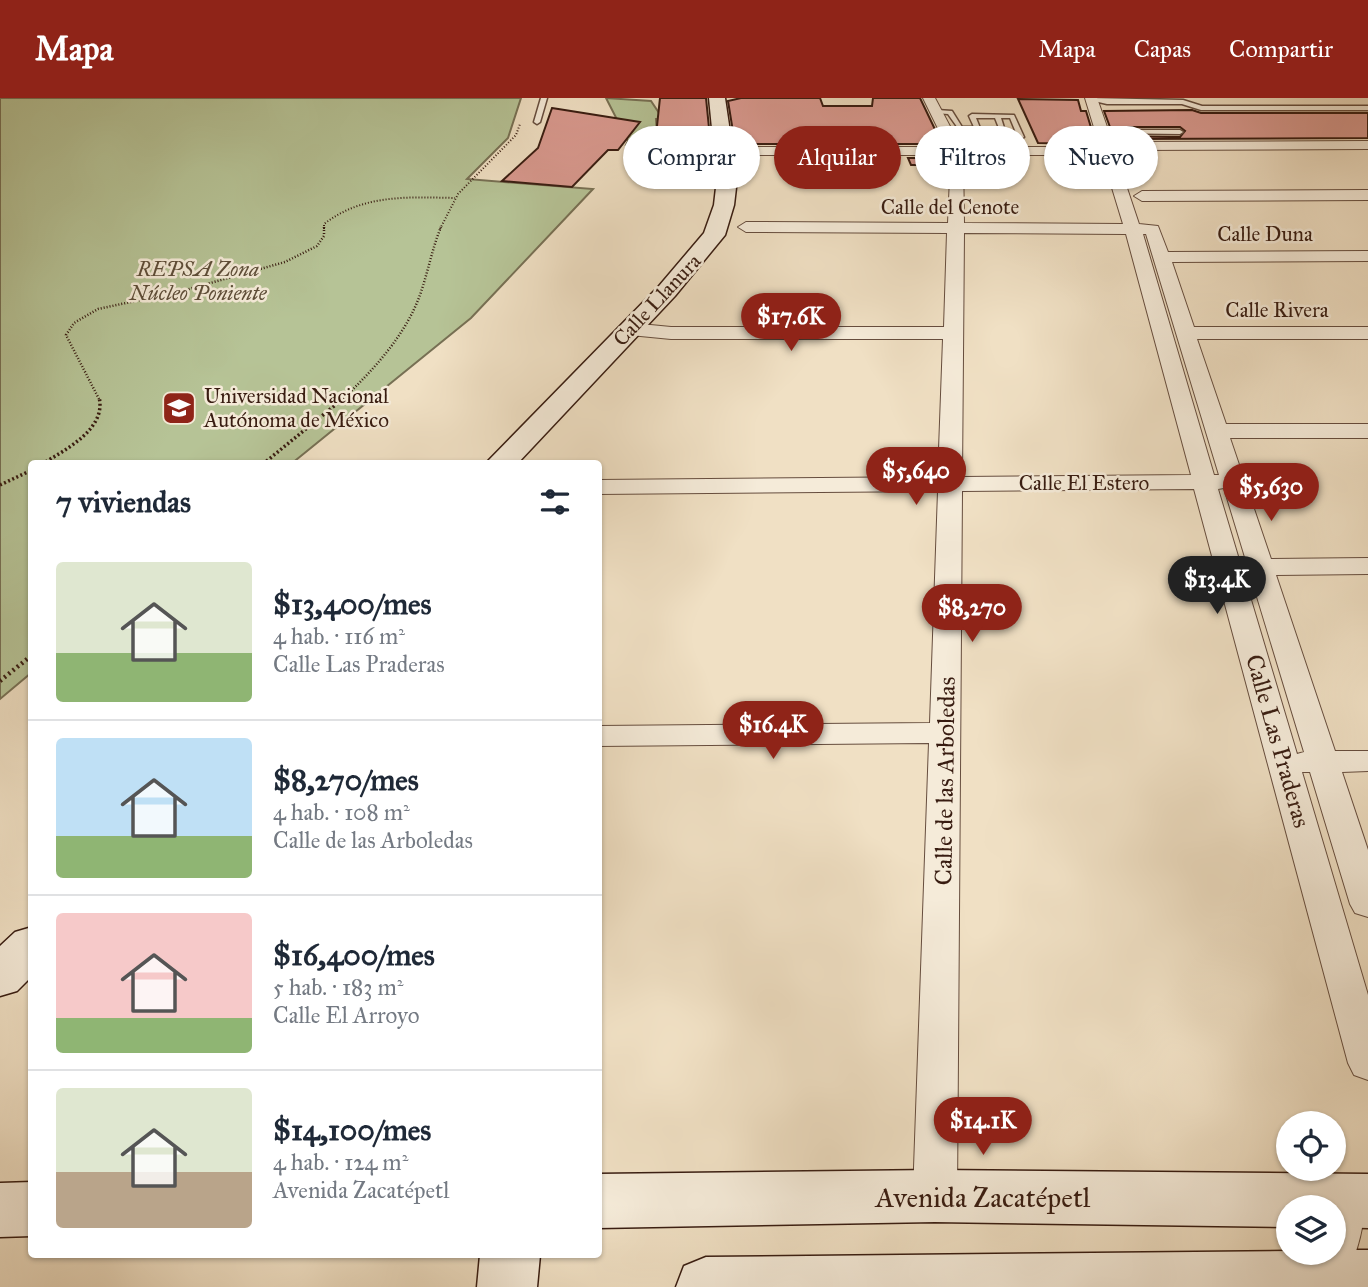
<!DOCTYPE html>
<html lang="es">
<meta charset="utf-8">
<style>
body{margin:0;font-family:"IM FELL Great Primer",serif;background:#f6f6f7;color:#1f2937;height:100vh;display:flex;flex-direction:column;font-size:26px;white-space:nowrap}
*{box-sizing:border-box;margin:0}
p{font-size:23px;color:#747a83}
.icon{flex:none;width:38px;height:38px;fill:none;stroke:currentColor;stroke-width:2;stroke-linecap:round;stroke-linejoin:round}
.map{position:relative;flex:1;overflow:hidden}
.sheet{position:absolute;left:28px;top:362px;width:574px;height:798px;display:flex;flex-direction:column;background:#fff;border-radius:7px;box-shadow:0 2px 5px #0004}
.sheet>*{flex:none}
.guide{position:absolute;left:623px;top:28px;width:639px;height:63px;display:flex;gap:14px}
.controls{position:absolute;left:1276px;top:1013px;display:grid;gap:14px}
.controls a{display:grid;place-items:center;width:70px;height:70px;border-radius:50%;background:#fff;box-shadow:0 2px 5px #0004;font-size:35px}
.price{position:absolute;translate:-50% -60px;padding:0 16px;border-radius:24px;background:#8f2418;color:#fff;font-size:23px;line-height:46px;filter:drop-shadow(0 2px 4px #0008)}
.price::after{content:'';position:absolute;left:50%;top:42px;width:21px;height:16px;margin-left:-10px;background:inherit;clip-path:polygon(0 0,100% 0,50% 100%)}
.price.active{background:#222;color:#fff}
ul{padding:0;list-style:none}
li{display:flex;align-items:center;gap:21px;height:175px;padding:0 28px}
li+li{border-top:2px solid #e0e1e3}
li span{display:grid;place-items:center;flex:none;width:196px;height:140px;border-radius:7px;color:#555}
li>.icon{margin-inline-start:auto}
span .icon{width:84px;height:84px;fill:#fffc;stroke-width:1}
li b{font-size:30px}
h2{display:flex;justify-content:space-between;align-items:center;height:84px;padding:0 28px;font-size:30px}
.tag{padding:0 24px;border-radius:32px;background:#fff;box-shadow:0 2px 5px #0004;font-size:24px;line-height:63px}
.tag.active{background:#8f2418;color:#fff}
header{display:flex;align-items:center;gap:42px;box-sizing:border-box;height:98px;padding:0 35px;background:#8f2418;color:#fff}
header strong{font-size:33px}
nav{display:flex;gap:38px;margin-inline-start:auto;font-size:24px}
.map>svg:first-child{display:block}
</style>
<header>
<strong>Mapa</strong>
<nav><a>Mapa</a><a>Capas</a><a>Compartir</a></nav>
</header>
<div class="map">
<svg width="1368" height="1189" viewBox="0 0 1368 1189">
<rect width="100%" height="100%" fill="#f0e0c4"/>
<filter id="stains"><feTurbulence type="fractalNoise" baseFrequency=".00286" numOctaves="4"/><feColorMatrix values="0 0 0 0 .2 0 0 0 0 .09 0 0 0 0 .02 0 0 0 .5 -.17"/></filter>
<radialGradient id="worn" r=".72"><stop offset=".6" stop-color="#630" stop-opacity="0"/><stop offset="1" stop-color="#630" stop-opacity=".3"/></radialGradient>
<path fill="#b6c396" stroke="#777054" stroke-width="2" d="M0,0H521L508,40L467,81L593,91L471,220L291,366H32L31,575L0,601Z
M606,0L651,3L663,21H656L657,38H673L681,50L626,47L628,43Z"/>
<path fill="#d9998f" stroke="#381c11" stroke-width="2" d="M660,0H706L711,50H695V45H680V37H672L657,28Z
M741,0H820L823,8H872L873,0H920L942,46H735L728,3Z
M1018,1L1078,2L1081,13H1086L1096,46L1038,45Z
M552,10L640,24L618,52H608L572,89L502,83L538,50Z
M1192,12L1201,15H1368V40L1126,41L1115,44L1113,38L1180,39L1185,33L1180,29H1110L1104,13Z
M908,60H948V63H943L945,67H911Z"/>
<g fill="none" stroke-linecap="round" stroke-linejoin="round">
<g stroke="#664d3e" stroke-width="3">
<path id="lane" d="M541,0H547L540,24L537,26L534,24Z
M1090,0L1183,2L1202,8H1368V12H1201L1182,6H1107L1090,2Z
M937,12L952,13L962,29H974L969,18L972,16L1014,17L1024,39L1021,41L947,39L949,36L1017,37L1010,20H1001L1005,33H960L948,16L935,15ZM976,20H995L999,30H980Z
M1101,32H1180L1183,34L1180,36L1103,35Z"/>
</g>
<g stroke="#664d3e" stroke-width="2">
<path id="street" d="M923,0H935L961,49H1100L1085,0H1097L1114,49H1120L1126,44L1368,43V51L1133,52L1132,56L1116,57L1139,126L1158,128L1168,154L1368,153V163L1172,164L1194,229H1368V241H1197L1226,326H1368V340H1230L1271,461L1368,460V476L1276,477L1335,653H1368V673L1342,674L1368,752V819L1355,815L1350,806L1310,674H1302L1368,897V982L1354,977L1348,965L1194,391L962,393L957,1098L951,1112L935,1118L919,1112L913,1098L929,645L598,648V628L930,625L938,393L598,396V382L938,379L943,241H671L630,237L620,231L630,225L671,229H944L947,135L746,134L738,129L746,124L948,125L951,57H723L716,53L723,49H947ZM963,57H1102L1123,126L964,125ZM964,135L1126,136L1191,377L962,379ZM1143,136H1146L1219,377H1214ZM1224,390L1304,654L1297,656L1218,391Z
M1368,92V102L1142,103L1134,98L1142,93Z
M1348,1081L1364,1087C1368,1112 1360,1146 1350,1170L1334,1176L1318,1170L1311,1155H1334V1110H1324L1332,1087Z"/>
</g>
<g stroke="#381c11" stroke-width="3">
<path id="secondary" d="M709,0H725L737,81L734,107L725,137L675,198L517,366H485L659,188L704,135L714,107L717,81Z
M32,829V878L17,893L0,898V848L15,834Z
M935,1072L1368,1076V1130L1334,1129V1110H1288V1129L935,1124L598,1130V1076Z
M32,1084V1138L0,1139V1085Z
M1334,1152H1368V1189H676L684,1168L706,1159L1288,1153V1155H1334Z
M480,1157H540L537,1189H477Z"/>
</g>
<path stroke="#381c11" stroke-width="2" stroke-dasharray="1 2" stroke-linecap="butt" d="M324,131V126C363,96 408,99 455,100
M440,131L458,96L516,37L520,26"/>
<path stroke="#381c11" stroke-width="2.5" stroke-dasharray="1 2" stroke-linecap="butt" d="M99,301L66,237L74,225L98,211L182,193L285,164L317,148L324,138V129
M343,301C374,271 405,238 420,197C428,174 432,151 441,129"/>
<path stroke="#381c11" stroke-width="3.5" stroke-dasharray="2 2.5" stroke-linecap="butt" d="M42,366C65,352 107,331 99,299
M263,366L345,299
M0,387L32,372"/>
<path stroke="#381c11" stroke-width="4.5" stroke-dasharray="2 3.5" stroke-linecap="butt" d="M0,583L32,557"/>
<use href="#lane" fill="#f5ebd9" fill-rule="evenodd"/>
<use href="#street" fill="#f5ebd9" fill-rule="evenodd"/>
<use href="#secondary" fill="#f5ebd9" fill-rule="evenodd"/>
</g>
<defs>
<g id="university-square" transform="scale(1.75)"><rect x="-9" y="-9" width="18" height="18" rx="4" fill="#8f2418" stroke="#f5ebd9"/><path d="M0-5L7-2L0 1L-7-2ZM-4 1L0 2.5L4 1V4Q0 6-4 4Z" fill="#fff"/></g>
</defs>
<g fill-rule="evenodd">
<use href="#university-square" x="179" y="310"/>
</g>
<g text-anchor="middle" stroke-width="5" stroke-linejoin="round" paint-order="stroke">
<g font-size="21" fill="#381c11" stroke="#f5ebd9">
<text x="950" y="116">Calle del Cenote</text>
<text x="1265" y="143">Calle Duna</text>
<text transform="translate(657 202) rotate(-47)" y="7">Calle Llanura</text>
<text x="1277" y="219">Calle Rivera</text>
<text x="1084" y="392">Calle El Estero</text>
</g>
<g font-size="21" font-style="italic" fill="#5e4e39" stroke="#f5ebd9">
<text x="198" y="178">REPSA Zona<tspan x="198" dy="24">Núcleo Poniente</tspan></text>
</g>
<g font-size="21" fill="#381c11" stroke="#f5ebd9" text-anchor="start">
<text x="204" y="305">Universidad Nacional<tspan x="204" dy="24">Autónoma de México</tspan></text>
</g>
<g font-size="24" fill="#381c11" stroke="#f5ebd9">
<text transform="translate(1278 643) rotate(74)" y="8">Calle Las Praderas</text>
<text transform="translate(945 683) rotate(-89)" y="8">Calle de las Arboledas</text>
</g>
<g font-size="28" fill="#381c11" stroke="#f5ebd9">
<text x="983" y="1109">Avenida Zacatépetl</text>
</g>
</g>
<rect width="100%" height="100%" filter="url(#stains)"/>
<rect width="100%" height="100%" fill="url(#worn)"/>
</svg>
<div class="controls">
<a><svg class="icon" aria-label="locate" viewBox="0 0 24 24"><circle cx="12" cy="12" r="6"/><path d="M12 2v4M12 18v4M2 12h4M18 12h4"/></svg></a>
<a><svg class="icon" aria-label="layers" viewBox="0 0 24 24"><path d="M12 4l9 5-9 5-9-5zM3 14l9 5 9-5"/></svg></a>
</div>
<b class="price" style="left:791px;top:255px">$17.6K</b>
<b class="price" style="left:916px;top:409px">$5,640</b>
<b class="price" style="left:1271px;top:425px">$5,630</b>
<b class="price active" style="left:1217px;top:518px">$13.4K</b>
<b class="price" style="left:972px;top:546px">$8,270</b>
<b class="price" style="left:773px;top:663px">$16.4K</b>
<b class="price" style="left:983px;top:1059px">$14.1K</b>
<div class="guide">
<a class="tag">Comprar</a>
<a class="tag active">Alquilar</a>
<a class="tag">Filtros</a>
<a class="tag">Nuevo</a>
</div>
<section class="sheet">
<h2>7 viviendas<svg class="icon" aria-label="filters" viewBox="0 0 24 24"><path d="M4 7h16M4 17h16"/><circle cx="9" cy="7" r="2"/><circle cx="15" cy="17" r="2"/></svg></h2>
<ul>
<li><span style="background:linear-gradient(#dfe7d0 65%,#8fb573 0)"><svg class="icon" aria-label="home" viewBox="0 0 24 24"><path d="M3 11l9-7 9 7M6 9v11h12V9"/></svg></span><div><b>$13,400/mes</b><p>4 hab. · 116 m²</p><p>Calle Las Praderas</p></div></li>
<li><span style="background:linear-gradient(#bfe0f5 70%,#8fb573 0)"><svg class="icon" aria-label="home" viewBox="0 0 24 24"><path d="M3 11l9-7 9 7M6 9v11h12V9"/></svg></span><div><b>$8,270/mes</b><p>4 hab. · 108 m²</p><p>Calle de las Arboledas</p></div></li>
<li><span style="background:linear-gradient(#f6c9c9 75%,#8fb573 0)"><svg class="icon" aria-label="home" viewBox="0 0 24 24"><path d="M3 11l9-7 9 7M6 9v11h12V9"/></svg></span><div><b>$16,400/mes</b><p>5 hab. · 183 m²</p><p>Calle El Arroyo</p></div></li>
<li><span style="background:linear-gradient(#dfe7d0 60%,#b9a48a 0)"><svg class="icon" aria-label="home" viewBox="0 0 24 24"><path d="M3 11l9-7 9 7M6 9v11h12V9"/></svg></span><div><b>$14,100/mes</b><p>4 hab. · 124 m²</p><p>Avenida Zacatépetl</p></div></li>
</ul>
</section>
</div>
